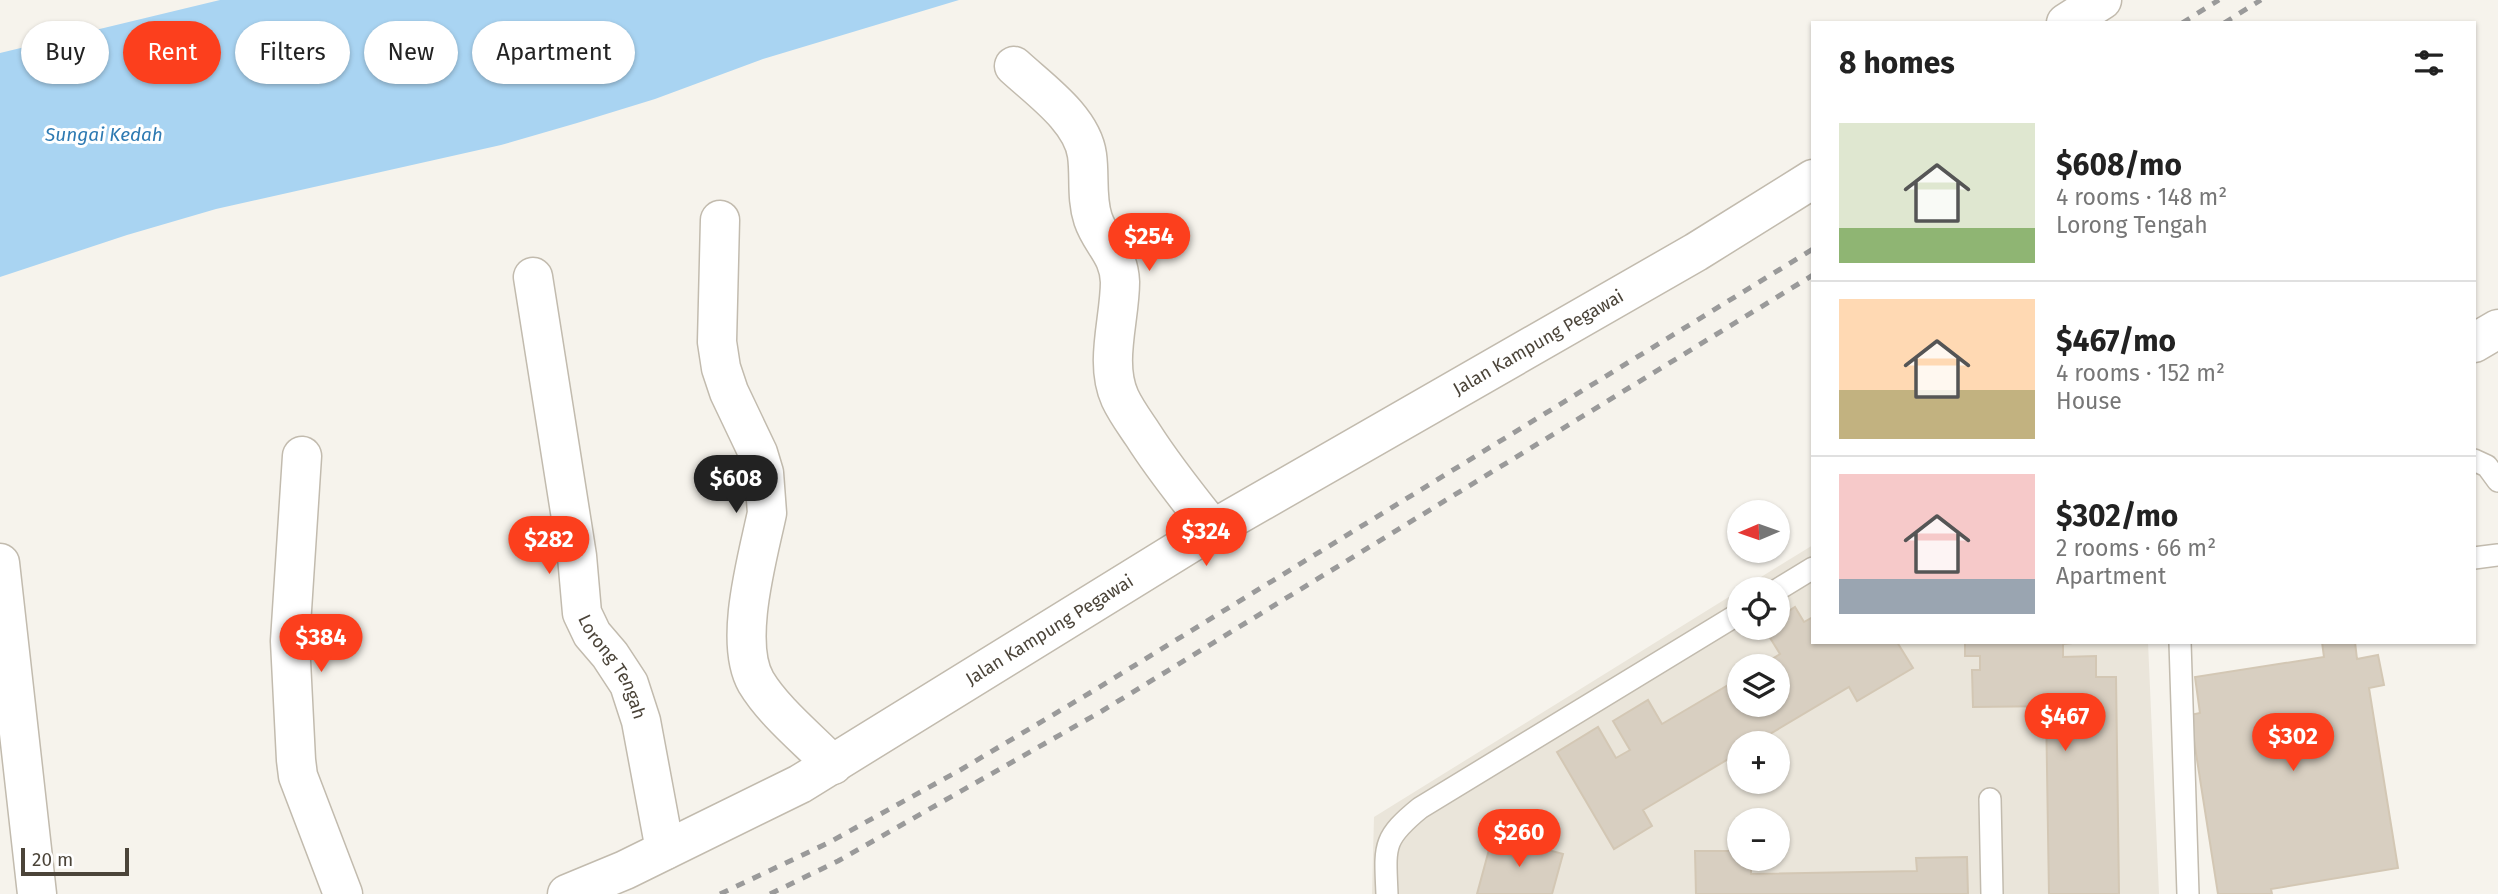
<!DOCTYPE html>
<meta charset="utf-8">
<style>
body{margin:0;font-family:"Fira Sans",sans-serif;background:#f6f6f6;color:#222;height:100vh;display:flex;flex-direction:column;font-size:26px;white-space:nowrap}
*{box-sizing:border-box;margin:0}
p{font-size:23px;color:#767676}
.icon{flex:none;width:38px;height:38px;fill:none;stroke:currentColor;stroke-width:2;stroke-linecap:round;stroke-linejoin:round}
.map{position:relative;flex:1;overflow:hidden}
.side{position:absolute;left:1811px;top:21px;width:665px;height:623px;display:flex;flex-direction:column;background:#fff;border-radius:0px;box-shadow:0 2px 5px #0004}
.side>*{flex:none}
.banner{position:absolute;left:21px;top:21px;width:665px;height:63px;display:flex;gap:14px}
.needle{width:46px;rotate:268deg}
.fabs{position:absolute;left:1727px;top:500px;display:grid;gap:14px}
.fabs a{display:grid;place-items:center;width:63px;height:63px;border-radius:50%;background:#fff;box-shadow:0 2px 5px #0004;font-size:35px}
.scale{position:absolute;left:21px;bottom:18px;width:108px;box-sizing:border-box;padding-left:7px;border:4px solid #4b4439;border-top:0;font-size:19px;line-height:24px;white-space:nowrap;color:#4b4439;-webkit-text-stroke:5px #fff;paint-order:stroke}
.price{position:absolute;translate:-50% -60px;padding:0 16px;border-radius:24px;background:#fc3f1d;color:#fff;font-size:23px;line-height:46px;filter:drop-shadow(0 2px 4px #0008)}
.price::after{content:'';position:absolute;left:50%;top:42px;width:21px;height:16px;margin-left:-10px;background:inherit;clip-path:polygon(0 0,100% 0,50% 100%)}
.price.on{background:#222;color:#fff}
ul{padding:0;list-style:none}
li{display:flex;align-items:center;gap:21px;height:175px;padding:0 28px}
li+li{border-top:2px solid #e0e0e0}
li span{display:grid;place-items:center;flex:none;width:196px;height:140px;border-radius:0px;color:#555}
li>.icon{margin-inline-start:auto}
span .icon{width:84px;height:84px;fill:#fffc;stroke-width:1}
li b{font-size:30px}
h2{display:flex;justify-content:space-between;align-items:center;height:84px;padding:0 28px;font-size:30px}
.tag{padding:0 24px;border-radius:32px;background:#fff;box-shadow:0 2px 5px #0004;font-size:24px;line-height:63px}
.tag.on{background:#fc3f1d;color:#fff}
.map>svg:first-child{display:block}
</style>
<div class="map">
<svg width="2498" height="894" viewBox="0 0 2498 894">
<rect width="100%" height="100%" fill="#f6f3ec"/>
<path fill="#eae5da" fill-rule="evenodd" d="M1813,545V642H2148L2159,894H1372L1374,817L1740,590V628H1778V590H1740ZM1740,667H1778V705H1740ZM1740,744H1778V782H1740ZM1740,821H1778V859H1740Z"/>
<path fill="#a9d4f2" d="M220,0H959L763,59L655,99L577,123L501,145L216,209L127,235L0,277V53Z"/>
<path fill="#d8cfc1" stroke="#d3c7b4" stroke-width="2" d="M1795,607L1804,622L1813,617V642H1897L1913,668L1857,701L1849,687L1753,744H1740V752L1643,810L1652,826L1614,849L1557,752L1598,727L1616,758L1630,750L1613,721L1648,700L1662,724L1740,678V705H1778V667H1759L1780,654L1764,628H1778V618Z
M1965,642H2082L2063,644V657L2096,656V677H2116L2119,894H2049L2046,706L1973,707L1972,670H1980V656H1965Z
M2322,642H2355L2357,659L2378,655L2384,685L2369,688L2398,868L2271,889L2272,894H2218L2190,715L2200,713L2195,677L2324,657Z
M1493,835L1563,854L1552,894H1477Z
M1695,851H1740V859H1751V874L1917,871L1916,858L1967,857L1968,894H1696Z"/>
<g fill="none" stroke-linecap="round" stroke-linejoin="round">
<g stroke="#c2bbae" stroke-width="24">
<path id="lane" d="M2474,460L2487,466L2498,481
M2474,558L2498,555
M1777,590L1813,568
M2180,642L2188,894
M1990,799L1992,894
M1387,894C1385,846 1382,839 1420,808L1740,613"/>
</g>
<g stroke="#c2bbae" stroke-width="41">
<g id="street">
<path d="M2066,23L2102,0"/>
<path d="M1014,66C1040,90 1082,119 1087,155C1090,176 1086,198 1093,219C1101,243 1119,253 1120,282C1120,319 1104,363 1120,398C1126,411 1135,423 1143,435C1164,468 1188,498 1213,529"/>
<path d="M720,220L717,342L721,368L729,392L758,453L764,473L767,513C758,556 733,642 756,682C774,712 808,739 833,765"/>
<path id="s1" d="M533,277L577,556L582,613L592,634L610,655L629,684L641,721L665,850"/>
<path d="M2474,343L2498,329"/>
<path d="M302,456L290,641L296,760L298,776L343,894"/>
<path d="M0,563L37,894"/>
<path id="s2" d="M567,894L625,870L800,784L1213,529L1696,252L1813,179"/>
</g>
</g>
<use href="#lane" stroke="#fff" stroke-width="21"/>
<use href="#street" stroke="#fff" stroke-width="38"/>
<path stroke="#9a9a9a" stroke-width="5" stroke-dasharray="9 9" stroke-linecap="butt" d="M2182,23L2219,0
M2224,23L2261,0
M720,894L828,843L962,769L1093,691L1813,249
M770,894L838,861L1102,711L1813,275"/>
</g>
<g text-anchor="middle" stroke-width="6" stroke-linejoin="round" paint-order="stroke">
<g font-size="18" fill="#4b4439" stroke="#fff">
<text dy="6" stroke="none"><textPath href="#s2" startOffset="1118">Jalan Kampung Pegawai</textPath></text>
<text dy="6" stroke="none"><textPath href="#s2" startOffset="551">Jalan Kampung Pegawai</textPath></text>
<text dy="6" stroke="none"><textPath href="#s1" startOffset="402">Lorong Tengah</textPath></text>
</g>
<g font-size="19" font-style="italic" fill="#2e7ab2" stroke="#fff">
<text x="104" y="141">Sungai Kedah</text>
</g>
</g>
</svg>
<div class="fabs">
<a><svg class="needle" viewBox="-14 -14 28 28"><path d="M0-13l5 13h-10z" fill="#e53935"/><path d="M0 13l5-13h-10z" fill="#767676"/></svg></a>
<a><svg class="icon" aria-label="locate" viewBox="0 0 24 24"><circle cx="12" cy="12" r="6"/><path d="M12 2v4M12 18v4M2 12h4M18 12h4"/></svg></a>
<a><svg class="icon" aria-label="layers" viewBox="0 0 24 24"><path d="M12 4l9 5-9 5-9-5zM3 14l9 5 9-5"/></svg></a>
<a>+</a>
<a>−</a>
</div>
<div class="scale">20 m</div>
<b class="price" style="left:1149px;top:273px">$254</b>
<b class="price on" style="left:736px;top:515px">$608</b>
<b class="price" style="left:1206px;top:568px">$324</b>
<b class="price" style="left:549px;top:576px">$282</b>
<b class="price" style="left:321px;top:674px">$384</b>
<b class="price" style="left:2065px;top:753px">$467</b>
<b class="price" style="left:2293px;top:773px">$302</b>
<b class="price" style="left:1519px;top:869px">$260</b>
<div class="banner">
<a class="tag">Buy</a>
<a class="tag on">Rent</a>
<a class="tag">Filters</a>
<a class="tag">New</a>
<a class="tag">Apartment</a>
</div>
<section class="side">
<h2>8 homes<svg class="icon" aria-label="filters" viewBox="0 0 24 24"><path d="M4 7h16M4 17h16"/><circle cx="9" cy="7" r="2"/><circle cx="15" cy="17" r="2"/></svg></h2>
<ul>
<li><span style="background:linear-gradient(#dfe7d0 75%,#8fb573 0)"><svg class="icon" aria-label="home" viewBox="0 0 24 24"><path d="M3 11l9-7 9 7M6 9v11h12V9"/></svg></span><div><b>$608/mo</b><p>4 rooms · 148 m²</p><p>Lorong Tengah</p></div></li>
<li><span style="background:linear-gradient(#ffd9b3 65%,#c2b280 0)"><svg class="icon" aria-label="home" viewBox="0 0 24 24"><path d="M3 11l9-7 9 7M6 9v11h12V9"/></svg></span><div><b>$467/mo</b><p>4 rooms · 152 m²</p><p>House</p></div></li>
<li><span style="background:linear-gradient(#f6c9c9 75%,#9aa5b1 0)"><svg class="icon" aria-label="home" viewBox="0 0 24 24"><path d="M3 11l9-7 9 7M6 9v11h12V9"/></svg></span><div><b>$302/mo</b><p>2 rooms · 66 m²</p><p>Apartment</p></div></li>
</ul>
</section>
</div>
